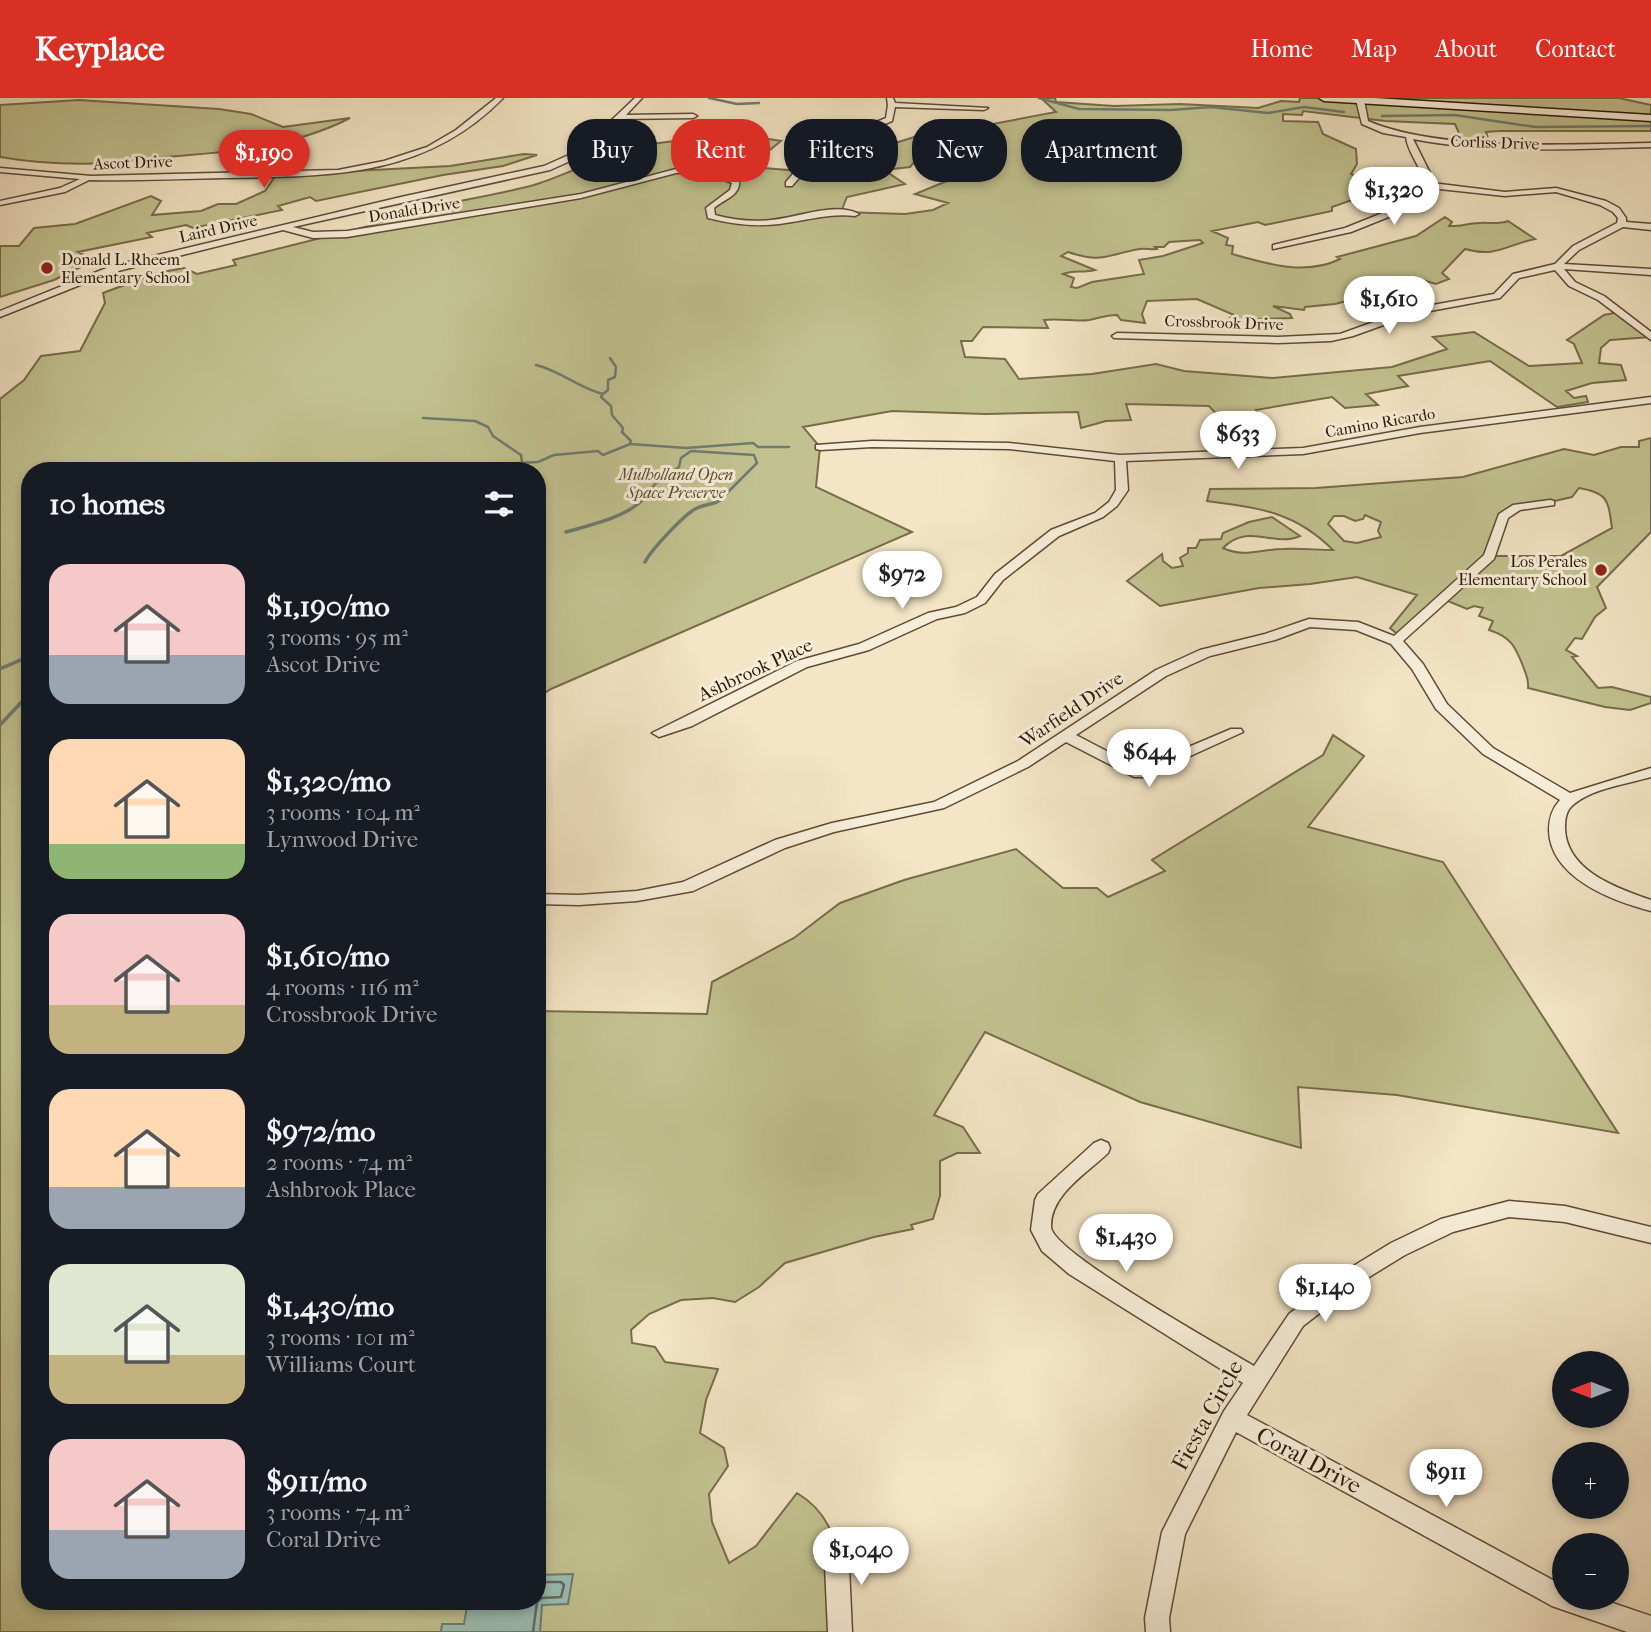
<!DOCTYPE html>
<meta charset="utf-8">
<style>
body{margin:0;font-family:"IM FELL French Canon",serif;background:#242831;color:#f1f3f6;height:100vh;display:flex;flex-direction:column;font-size:26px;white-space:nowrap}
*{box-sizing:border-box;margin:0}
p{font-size:23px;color:#9ea1a6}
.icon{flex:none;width:38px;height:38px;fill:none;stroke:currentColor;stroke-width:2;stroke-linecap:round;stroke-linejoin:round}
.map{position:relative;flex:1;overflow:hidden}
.side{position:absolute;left:21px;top:364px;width:525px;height:1148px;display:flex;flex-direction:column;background:#171b24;border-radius:28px;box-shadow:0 4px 10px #0003}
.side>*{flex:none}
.hud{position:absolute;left:567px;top:21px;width:665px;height:63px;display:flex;gap:14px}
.needle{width:46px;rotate:270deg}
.buttons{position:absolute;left:1552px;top:1253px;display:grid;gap:14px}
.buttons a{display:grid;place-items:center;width:77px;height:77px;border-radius:50%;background:#171b24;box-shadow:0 4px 10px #0003;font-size:35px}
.price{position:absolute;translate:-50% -60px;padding:0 16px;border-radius:24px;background:#fff;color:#222;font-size:23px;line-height:46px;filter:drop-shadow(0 2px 4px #0008)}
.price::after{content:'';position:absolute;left:50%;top:42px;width:21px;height:16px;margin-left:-10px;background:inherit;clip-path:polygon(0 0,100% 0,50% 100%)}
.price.current{background:#d93025;color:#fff}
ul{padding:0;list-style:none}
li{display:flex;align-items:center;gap:21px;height:175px;padding:0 28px}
li span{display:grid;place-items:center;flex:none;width:196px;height:140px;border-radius:21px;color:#555}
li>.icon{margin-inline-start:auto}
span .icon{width:84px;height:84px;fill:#fffc;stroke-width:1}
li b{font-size:30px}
h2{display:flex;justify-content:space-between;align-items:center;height:84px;padding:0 28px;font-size:30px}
.chip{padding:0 24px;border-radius:28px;background:#171b24;box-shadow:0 4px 10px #0003;font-size:24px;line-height:63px}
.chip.current{background:#d93025;color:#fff}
header{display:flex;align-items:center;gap:42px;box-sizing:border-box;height:98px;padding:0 35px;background:#d93025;color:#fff}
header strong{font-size:33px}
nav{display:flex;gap:38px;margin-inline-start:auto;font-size:24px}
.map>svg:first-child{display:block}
</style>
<header>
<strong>Keyplace</strong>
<nav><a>Home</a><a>Map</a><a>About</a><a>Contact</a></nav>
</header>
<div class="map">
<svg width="1651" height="1534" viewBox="0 0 1651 1534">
<rect width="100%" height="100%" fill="#f3e5c5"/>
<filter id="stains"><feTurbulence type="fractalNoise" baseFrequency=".00286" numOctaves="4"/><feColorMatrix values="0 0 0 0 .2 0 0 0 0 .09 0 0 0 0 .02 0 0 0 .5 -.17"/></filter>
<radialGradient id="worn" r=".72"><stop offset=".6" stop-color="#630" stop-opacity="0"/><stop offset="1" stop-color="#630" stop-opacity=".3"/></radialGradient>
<path fill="#c2c290" stroke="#786c4b" stroke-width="2" fill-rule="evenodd" d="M1041,0H1055L1056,4L1114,8L1180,6L1258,10L1281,3L1299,4L1300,0H1619L1651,7V33H1500L1486,34L1488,40L1483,43L1462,42L1455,26L1385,23L1303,13L1302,17L1283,16V23L1318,24L1323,36L1356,51L1357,66L1351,76L1373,85L1358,100L1332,109V113L1265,127L1258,124L1212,133L1228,140L1226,147L1233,148L1232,156C1268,166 1306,178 1340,161L1337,159L1416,138L1445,119L1452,124L1449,128C1459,129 1468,125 1479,125C1490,124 1497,127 1508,123L1535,141C1506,147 1496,160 1465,151L1442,175L1449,181L1436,186L1419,181L1392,185L1384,189L1357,190L1366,198L1335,206L1305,209L1304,212L1273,208L1290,216L1292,220L1227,222L1234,217L1197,201L1147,203L1142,216L1145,225L1121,222L1117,217C1106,217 1099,220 1089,222C1075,224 1060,220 1044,222L1048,230L983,229L972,243H961L965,259L1005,261L1019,281L1092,276L1156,266L1184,273L1273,280L1392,269L1447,251L1433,239L1474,234L1529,268L1582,265L1574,246L1567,242L1604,217L1619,214L1651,239L1610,242L1601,250L1599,265L1621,267L1626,282L1592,285L1566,293L1574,300L1586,298L1588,304L1557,309L1490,263L1398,278L1408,288L1366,296L1378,307L1345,310L1332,299L1256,312L1259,316L1220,320L1209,308L1126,306L1131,322L1106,323L1081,330L1078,314L985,316L892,313L803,329L820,349L816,389L912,434L551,591L537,600V373H30V1503H537V913L707,916L712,884L794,840L840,805L904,782L1016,751L1063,790H1097L1108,799L1165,773L1152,762L1323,657L1333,637L1364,658L1308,729L1443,764L1618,1035L1397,997L1298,989L1301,1050L1140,1004L985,934L934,1017L963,1029L980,1055H957L940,1063V1098L933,1121L911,1127L913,1131L874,1139L785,1165L759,1189L735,1204L713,1200L681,1202L649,1216L631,1232L632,1245L655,1249L665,1264L718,1271L706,1302L700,1335L724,1350L728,1368L709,1396L712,1424L729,1465L756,1448L797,1395C849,1426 838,1481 840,1534H0V301L24,282L41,258L80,253L105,205L103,195L157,175L184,170L197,176L236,167L233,162L377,126L374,122C427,107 481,101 534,87C557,80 578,70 600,61C610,56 620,57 630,49L718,37L726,31L763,33L762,40L781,43L760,60L764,70L837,76L873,52L943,30L977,29L1056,14ZM931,59L958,69L953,74L957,79L915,96L948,105L933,112L905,116L841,114L847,99L905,86L884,72L910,69L915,63ZM1200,142L1203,145L1163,158L1139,162L1144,176L1092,184L1077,190L1071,189L1074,180L1063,176C1074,172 1083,175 1095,172L1061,158L1068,154C1103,166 1108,156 1140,151C1146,150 1151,152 1157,151L1155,149H1164L1169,144Z
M79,2L219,11L251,16L283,29L350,20C288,52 218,55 150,60C136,61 122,65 108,65C72,67 35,65 0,59V7Z
M524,56L537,57L503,68L443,77L316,103L310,99L278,108L282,112L193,130L186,127L147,135L152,139L78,154L95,162L54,182L0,199V148H19L34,130L75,126L151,98L161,103L152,117L201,113L218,106H236L265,93L276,77L450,68Z
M1651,340V434L1597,489L1606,510L1595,519L1582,541L1575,540L1566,552L1577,558L1572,559L1598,590L1612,589L1651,599V605L1630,612L1605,609L1528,590C1529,581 1526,577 1523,568C1515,548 1511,539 1489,532L1493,523L1479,518L1483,510L1474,508L1467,511L1448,503L1440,504L1401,539L1390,530L1417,497L1357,479L1310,486L1259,490L1160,508L1127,483L1162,456L1163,463L1172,470L1183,468L1180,460L1188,455V450H1196L1200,442L1221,441L1223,435L1249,424L1272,419L1300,438C1274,450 1249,424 1223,450C1244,460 1261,451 1283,451C1300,450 1317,452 1333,452C1294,413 1259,410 1207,403L1210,391L1316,390L1463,379L1564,351L1594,357L1621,349H1639V343ZM1579,390C1609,395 1608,403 1612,430L1561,458H1491L1509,413L1572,399ZM1365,417L1381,424L1378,433L1381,439L1357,445L1344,443L1328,426L1334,418H1344L1355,423L1363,421Z"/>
<path fill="#9bbfb5" stroke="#6f7c6f" stroke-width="2" d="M573,1476L568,1506L542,1507L540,1534H441L442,1526H464L468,1503H537V1477Z"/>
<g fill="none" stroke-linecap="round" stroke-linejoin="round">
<path stroke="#646b5e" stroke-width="2.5" d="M533,1534L537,1504L542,1500L561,1499L564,1487L561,1484H537"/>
<path stroke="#6f7c6f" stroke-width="2.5" d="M709,0L737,6L759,5
M1039,0L1079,11L1171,12L1211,9L1268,15L1304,9L1344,14
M1382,18L1455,17L1535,29L1651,28
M536,267C561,273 579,290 603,296L601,299L611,308L612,317L623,330L622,334L631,343L630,346
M603,296L608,292V282L615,279L616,269L610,260
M423,320L475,323L488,329L493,338L521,357L522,364
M691,353L754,357L757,365L723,399
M494,373L498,366L538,364L554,357L598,353L603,357L630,346L686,350L753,345L758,349H789
M644,399L657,384L679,369L681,360L691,353"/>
<path stroke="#6f7c6f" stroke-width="3.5" d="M566,434C591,427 629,419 646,398
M645,464C651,452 683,418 695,411C708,404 714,409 725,398
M0,571L30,558
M0,627L30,595"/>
<g stroke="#5e4a36" stroke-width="3">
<path id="minor" d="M496,0H503C424,81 329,78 223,80C179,81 134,83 89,82L65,94L0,107V103L60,90L80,81L0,74V70L91,78L338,72L384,63L427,49L456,32Z
M635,0H642L626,17L693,16L697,18L693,20L621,21L586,56L550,72L293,129L313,134L347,133L581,96L676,71H706L723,74L739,82C741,98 724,101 714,110L715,117C733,122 752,124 771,122C797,120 835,103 859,116L855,118C829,115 805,123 779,126C754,129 732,126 708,120L706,110L730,92L732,85L706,75H676L581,100L347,139L313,140L283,132L110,175L0,219V213L104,171L128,164L401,99L544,68L580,52Z
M887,0H893L895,5L988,10L984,12L895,9L892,23L823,52L792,88H786V84L817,48L886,20L888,7Z
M1360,0L1364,2L1368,23C1440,54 1571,46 1651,45V49C1573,51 1490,56 1413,41L1430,75L1432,85L1505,94L1556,90L1606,103L1619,110L1626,120V124L1651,126V132L1623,129L1579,152L1564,166L1651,171V177L1564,171L1575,184L1604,198L1651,234V242L1598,202L1569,188L1555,172L1519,180L1500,200L1414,216L1353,238L1331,243L1278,245L1114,240L1112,238L1117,235L1278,239L1340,236L1410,211L1494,196L1513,176L1555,166L1573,148L1617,125L1618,120L1613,114L1600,107L1556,94L1505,98L1430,90L1401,114L1351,134L1273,151V147L1345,130L1395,110L1424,86C1422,69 1408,56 1406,39L1383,35L1362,26L1356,2Z
M1651,299V305L1420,335L1303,356L1126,363L1128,392L1117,408L1103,419L1059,438L1003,482L985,505L965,515L937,521L869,552L807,569L692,628L659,639L652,635L797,563L859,546L928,515L956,509L977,499L995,476L1051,432L1095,415L1109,404L1116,392L1115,363L1009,351L872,349L820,352L816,351V347L872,343L1009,345L1120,357L1303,350L1420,329Z
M1550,402L1554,403V407L1520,412L1508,420L1494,461L1403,543L1423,566L1447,606L1493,650L1570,695L1651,670V679C1627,686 1594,690 1574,706C1566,712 1565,721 1565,730C1566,773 1617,790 1651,802V813C1613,803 1550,780 1549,732C1549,720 1552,711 1560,702L1483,656L1436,611L1412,571L1391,546L1356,532L1310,529L1275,542L1210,558L1166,578L1076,637L1139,670L1231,631H1241L1243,634L1144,679H1134L1066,644L1028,669L944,710L834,734L785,750L693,793L637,803L579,807L537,806V796L579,797L637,793L683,784L775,742L832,725L934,704L1018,663L1156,572L1200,552L1265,536L1309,521L1358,524L1394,538L1484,457L1499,416L1513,407Z
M1101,1042L1108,1045L1110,1050L1108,1055C1086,1076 1050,1097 1051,1129C1052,1154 1224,1250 1254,1268L1289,1216L1342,1175L1391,1145L1441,1121L1509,1103L1565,1108L1651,1129V1145L1565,1124L1509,1119L1453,1134L1405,1157L1356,1187L1303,1228L1247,1317L1564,1488V1500H1598L1651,1518V1534H1627L1552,1508L1236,1334L1185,1436L1169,1520L1170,1534H1146L1145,1520L1162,1434L1224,1313L1243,1285L1069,1176L1042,1153L1031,1132L1035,1102L1038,1096L1094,1045Z
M836,1434L844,1438L848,1446L852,1534H828L824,1446L828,1438Z"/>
</g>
<g stroke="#2d1706" stroke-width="3">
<path id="secondary" d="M1319,0H1374L1651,17V23L1324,3Z"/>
</g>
<use href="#minor" fill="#f7eed9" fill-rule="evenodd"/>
<use href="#secondary" fill="#f7eed9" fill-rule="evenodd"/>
</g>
<g fill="#8f2418" stroke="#f7eed9" stroke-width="2.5">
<circle cx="47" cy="170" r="7"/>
<circle cx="1601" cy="472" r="7"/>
</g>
<g text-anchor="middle" stroke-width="6" stroke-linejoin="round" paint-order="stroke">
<g font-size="16" fill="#2d1706" stroke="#f7eed9">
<text transform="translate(1495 44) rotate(2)" y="6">Corliss Drive</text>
<text transform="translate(133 64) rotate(-2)" y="6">Ascot Drive</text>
<text transform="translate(414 111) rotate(-9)" y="6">Donald Drive</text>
<text transform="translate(218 130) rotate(-13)" y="6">Laird Drive</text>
<text transform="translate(1224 224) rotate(2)" y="6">Crossbrook Drive</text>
<text transform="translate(1380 324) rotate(-10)" y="6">Camino Ricardo</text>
</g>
<g font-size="16" fill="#2d1706" stroke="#f7eed9" text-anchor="start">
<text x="61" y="167">Donald L. Rheem<tspan x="61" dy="18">Elementary School</tspan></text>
<text x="1587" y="469" text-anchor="end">Los Perales<tspan x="1587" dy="18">Elementary School</tspan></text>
</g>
<g font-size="16" font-style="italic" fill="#5a4a2f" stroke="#f7eed9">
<text x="676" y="382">Mulholland Open<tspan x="676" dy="18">Space Preserve</tspan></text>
</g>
<g font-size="19" fill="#2d1706" stroke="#f7eed9">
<text transform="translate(755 571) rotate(-25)" y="7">Ashbrook Place</text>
<text transform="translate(1071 611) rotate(-34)" y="7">Warfield Drive</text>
</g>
<g font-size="23" fill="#2d1706" stroke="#f7eed9">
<text transform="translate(1207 1317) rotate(-61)" y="8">Fiesta Circle</text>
<text transform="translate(1309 1362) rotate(28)" y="8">Coral Drive</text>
</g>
</g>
<rect width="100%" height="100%" filter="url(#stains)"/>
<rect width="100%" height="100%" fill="url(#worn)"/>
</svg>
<div class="buttons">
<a><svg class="needle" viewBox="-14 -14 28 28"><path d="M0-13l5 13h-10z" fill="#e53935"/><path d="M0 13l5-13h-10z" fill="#9ea1a6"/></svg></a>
<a>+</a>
<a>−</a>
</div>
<b class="price current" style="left:264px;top:92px">$1,190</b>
<b class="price" style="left:1394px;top:129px">$1,320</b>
<b class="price" style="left:1389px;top:238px">$1,610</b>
<b class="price" style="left:1238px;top:373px">$633</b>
<b class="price" style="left:902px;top:513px">$972</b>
<b class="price" style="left:1149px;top:691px">$644</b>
<b class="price" style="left:1126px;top:1176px">$1,430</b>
<b class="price" style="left:1325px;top:1226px">$1,140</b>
<b class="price" style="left:1446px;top:1411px">$911</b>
<b class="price" style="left:861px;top:1489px">$1,040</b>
<div class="hud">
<a class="chip">Buy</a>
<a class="chip current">Rent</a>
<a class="chip">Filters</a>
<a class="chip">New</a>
<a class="chip">Apartment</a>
</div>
<section class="side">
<h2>10 homes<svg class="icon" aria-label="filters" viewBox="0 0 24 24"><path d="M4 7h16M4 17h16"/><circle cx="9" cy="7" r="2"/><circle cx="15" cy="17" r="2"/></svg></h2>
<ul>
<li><span style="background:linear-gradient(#f6c9c9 65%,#9aa5b1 0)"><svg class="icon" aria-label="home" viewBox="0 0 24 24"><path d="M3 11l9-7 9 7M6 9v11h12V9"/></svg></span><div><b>$1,190/mo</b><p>3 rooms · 95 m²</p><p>Ascot Drive</p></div></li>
<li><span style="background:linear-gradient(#ffd9b3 75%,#8fb573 0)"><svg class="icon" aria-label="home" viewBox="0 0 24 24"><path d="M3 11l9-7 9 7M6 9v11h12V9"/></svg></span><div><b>$1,320/mo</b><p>3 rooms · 104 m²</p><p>Lynwood Drive</p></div></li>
<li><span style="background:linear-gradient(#f6c9c9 65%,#c2b280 0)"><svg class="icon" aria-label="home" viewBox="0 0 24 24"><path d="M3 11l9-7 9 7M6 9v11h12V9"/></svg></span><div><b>$1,610/mo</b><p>4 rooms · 116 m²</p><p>Crossbrook Drive</p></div></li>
<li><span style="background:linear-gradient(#ffd9b3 70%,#9aa5b1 0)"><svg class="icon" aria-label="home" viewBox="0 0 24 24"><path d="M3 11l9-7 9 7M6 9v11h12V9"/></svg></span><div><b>$972/mo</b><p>2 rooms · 74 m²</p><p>Ashbrook Place</p></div></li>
<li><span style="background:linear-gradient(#dfe7d0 65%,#c2b280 0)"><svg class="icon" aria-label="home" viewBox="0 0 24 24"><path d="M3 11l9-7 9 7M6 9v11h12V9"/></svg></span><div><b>$1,430/mo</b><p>3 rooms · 101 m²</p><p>Williams Court</p></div></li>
<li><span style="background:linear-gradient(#f6c9c9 65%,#9aa5b1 0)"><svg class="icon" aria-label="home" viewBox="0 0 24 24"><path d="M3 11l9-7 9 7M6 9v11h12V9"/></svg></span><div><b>$911/mo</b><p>3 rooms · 74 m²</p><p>Coral Drive</p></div></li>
</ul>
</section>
</div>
